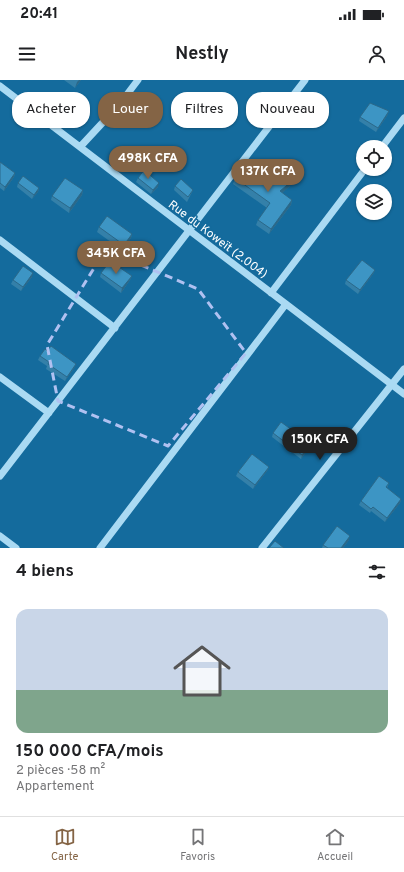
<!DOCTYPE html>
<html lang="fr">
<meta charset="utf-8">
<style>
body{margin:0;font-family:Overpass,sans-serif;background:#f6f6f6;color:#202124;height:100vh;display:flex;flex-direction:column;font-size:15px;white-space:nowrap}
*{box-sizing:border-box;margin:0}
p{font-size:13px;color:#757577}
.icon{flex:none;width:22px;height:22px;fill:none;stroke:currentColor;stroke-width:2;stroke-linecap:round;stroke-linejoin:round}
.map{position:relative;height:468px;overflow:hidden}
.sheet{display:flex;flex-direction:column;background:#fff;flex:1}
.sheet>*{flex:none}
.top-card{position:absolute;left:12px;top:12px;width:380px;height:36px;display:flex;gap:8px}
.buttons{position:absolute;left:356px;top:60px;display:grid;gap:8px}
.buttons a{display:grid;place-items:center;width:36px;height:36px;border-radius:50%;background:#fff;box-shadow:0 1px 3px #0004;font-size:20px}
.price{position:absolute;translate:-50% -34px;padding:0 9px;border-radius:14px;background:#846445;color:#fff;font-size:13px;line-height:26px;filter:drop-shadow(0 1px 2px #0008)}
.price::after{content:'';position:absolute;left:50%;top:24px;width:12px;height:9px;margin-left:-6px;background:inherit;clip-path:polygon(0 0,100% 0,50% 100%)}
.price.selected{background:#222;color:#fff}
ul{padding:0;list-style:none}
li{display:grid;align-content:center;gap:8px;height:212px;padding:0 16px}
li span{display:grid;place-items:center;height:124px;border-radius:12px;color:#555}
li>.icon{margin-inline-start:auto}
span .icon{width:72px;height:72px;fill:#fffc;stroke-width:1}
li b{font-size:17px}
h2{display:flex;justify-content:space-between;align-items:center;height:48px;padding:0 16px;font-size:17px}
.tag{padding:0 14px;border-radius:16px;background:#fff;box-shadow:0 1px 3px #0004;font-size:14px;line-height:36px}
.tag.selected{background:#846445;color:#fff}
.status{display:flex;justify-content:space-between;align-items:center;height:28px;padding:0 20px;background:#fff;direction:ltr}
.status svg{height:11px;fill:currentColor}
header{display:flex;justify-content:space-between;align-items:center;height:52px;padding:0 16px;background:#fff;font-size:18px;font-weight:700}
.dock{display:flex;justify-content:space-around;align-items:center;height:56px;border-top:1px solid #e0e0e0;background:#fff;font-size:11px;color:#757577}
.dock a{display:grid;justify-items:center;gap:2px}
.dock .selected{color:#846445}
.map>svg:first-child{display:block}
</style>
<div class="status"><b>20:41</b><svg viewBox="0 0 49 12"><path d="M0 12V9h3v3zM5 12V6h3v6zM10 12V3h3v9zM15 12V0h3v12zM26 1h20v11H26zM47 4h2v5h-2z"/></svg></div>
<header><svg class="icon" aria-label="menu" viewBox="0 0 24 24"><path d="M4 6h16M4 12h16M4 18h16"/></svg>Nestly<svg class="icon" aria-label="person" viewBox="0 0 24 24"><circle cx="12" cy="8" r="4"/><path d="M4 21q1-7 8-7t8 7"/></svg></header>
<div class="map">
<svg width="404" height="468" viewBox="0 0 404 468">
<rect width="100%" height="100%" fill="#146b9d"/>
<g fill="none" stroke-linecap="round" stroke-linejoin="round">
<path stroke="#aadaf3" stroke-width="7" d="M0,6L404,314
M80,67L119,25L138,0
M382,67L404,38
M0,160L115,248
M271,213L365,89
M0,297L49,333
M0,396L305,0
M0,456L16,468
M100,468L286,224
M262,468L404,289"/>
</g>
<path fill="#3480a9" d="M64,0H81L75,8Z
M389,31L387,36L376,52L359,41L360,37Z
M0,82L15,93L14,97L4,111L0,108Z
M138,98L158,107L151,114L136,102Z
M235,98L290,106L282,113L292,120L291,125L269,154L256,145L258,140L267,128L233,104Z
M18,103L39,108L38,112L32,119L17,107Z
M175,106L193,110L187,122L174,110Z
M83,110L82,115L69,133L51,120L52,116Z
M99,147L132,154L131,158L122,170L97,152Z
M375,190L373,194L358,214L345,204L346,200Z
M101,193L132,196L130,200L121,213L100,197Z
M32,197L21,211L11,204L13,200Z
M47,271L76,284L74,288L65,301L46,289L47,286L38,280L40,276Z
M273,353L311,364L309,368L301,379L272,357Z
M269,387L267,391L253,409L236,396L238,392Z
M389,403L387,408L401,419L400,423L385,442L371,431L370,433L359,425L361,421Z
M349,460L343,468H322L323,465Z"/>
<path fill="#2b6889" d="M79,0H81L75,8L77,2Z
M389,31L387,36L376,52L378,48Z
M15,93L14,97L4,111L5,107Z
M292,101L290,106L278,117L280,111Z
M159,103L158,107L151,114L153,110Z
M39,108L38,112L32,119L34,115Z
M83,110L82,115L69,133L70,128Z
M292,120L291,125L269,154L271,149Z
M132,154L131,158L122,170L124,165Z
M375,190L373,194L358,214L360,210Z
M33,193L32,197L21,211L23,207Z
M132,196L130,200L121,213L122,208Z
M76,284L74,288L65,301L67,297Z
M311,364L309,368L301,379L302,375Z
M269,387L267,391L253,409L255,405Z
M401,419L400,423L385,442L387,438Z
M350,456L349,460L343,468H341Z"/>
<path fill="#3d95c4" stroke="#2b6889" d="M370,23L389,31L378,48L360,37Z
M0,82L15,93L5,107L0,103Z
M272,86L292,101L280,111L292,120L271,149L258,140L270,123L235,98L244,87L262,100Z
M144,90L159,103L153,110L138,98Z
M23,96L39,108L34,115L18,103Z
M65,98L83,110L70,128L52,116Z
M181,99L193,110L188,117L175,106Z
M107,136L132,154L124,165L99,147Z
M362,180L375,190L360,210L346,200Z
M110,181L132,196L122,208L101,193Z
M23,186L33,193L23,207L13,200Z
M51,266L76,284L67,297L48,284L49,282L40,276L45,269L47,271Z
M281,342L311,364L302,375L273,353Z
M252,374L269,387L255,405L238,392Z
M379,396L389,403L386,407L401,419L387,438L373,427L371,429L361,421Z
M337,446L350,456L341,468H328L323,465Z
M275,461L284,468H269Z"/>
<path fill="none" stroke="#b0c1f1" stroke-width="3" stroke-dasharray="8 5" stroke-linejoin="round" d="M105,170L198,209L246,273L168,366L58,321L47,265Z"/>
<g text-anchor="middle" stroke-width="3" stroke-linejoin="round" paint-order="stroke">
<g font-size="12" fill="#fff" stroke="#146b9d">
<text transform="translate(218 159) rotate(37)" y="4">Rue du Koweït (2.004)</text>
</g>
</g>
</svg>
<div class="buttons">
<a><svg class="icon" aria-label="locate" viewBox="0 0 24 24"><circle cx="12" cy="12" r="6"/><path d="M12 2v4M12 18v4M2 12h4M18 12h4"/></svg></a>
<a><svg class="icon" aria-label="layers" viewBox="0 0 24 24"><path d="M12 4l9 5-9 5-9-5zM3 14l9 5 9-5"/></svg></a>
</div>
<b class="price" style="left:148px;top:100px">498K CFA</b>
<b class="price" style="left:268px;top:113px">137K CFA</b>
<b class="price" style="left:116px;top:195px">345K CFA</b>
<b class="price selected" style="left:320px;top:381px">150K CFA</b>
<div class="top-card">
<a class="tag">Acheter</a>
<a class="tag selected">Louer</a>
<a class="tag">Filtres</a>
<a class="tag">Nouveau</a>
</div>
</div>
<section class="sheet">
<h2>4 biens<svg class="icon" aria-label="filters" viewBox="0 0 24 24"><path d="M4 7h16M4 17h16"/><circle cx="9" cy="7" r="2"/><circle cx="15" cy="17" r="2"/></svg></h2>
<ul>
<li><span style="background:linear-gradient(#c9d6e8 65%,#7fa58c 0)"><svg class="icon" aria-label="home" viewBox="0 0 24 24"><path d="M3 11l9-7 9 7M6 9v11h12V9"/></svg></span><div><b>150 000 CFA/mois</b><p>2 pièces · 58 m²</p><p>Appartement</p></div></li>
</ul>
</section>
<nav class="dock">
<a class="selected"><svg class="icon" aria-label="map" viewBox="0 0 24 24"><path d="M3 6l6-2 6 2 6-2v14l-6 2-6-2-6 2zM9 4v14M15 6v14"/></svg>Carte</a>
<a><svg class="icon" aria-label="saved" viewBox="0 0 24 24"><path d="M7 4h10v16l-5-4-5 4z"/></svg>Favoris</a>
<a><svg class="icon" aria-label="home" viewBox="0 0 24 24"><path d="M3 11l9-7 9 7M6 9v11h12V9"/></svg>Accueil</a>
</nav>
